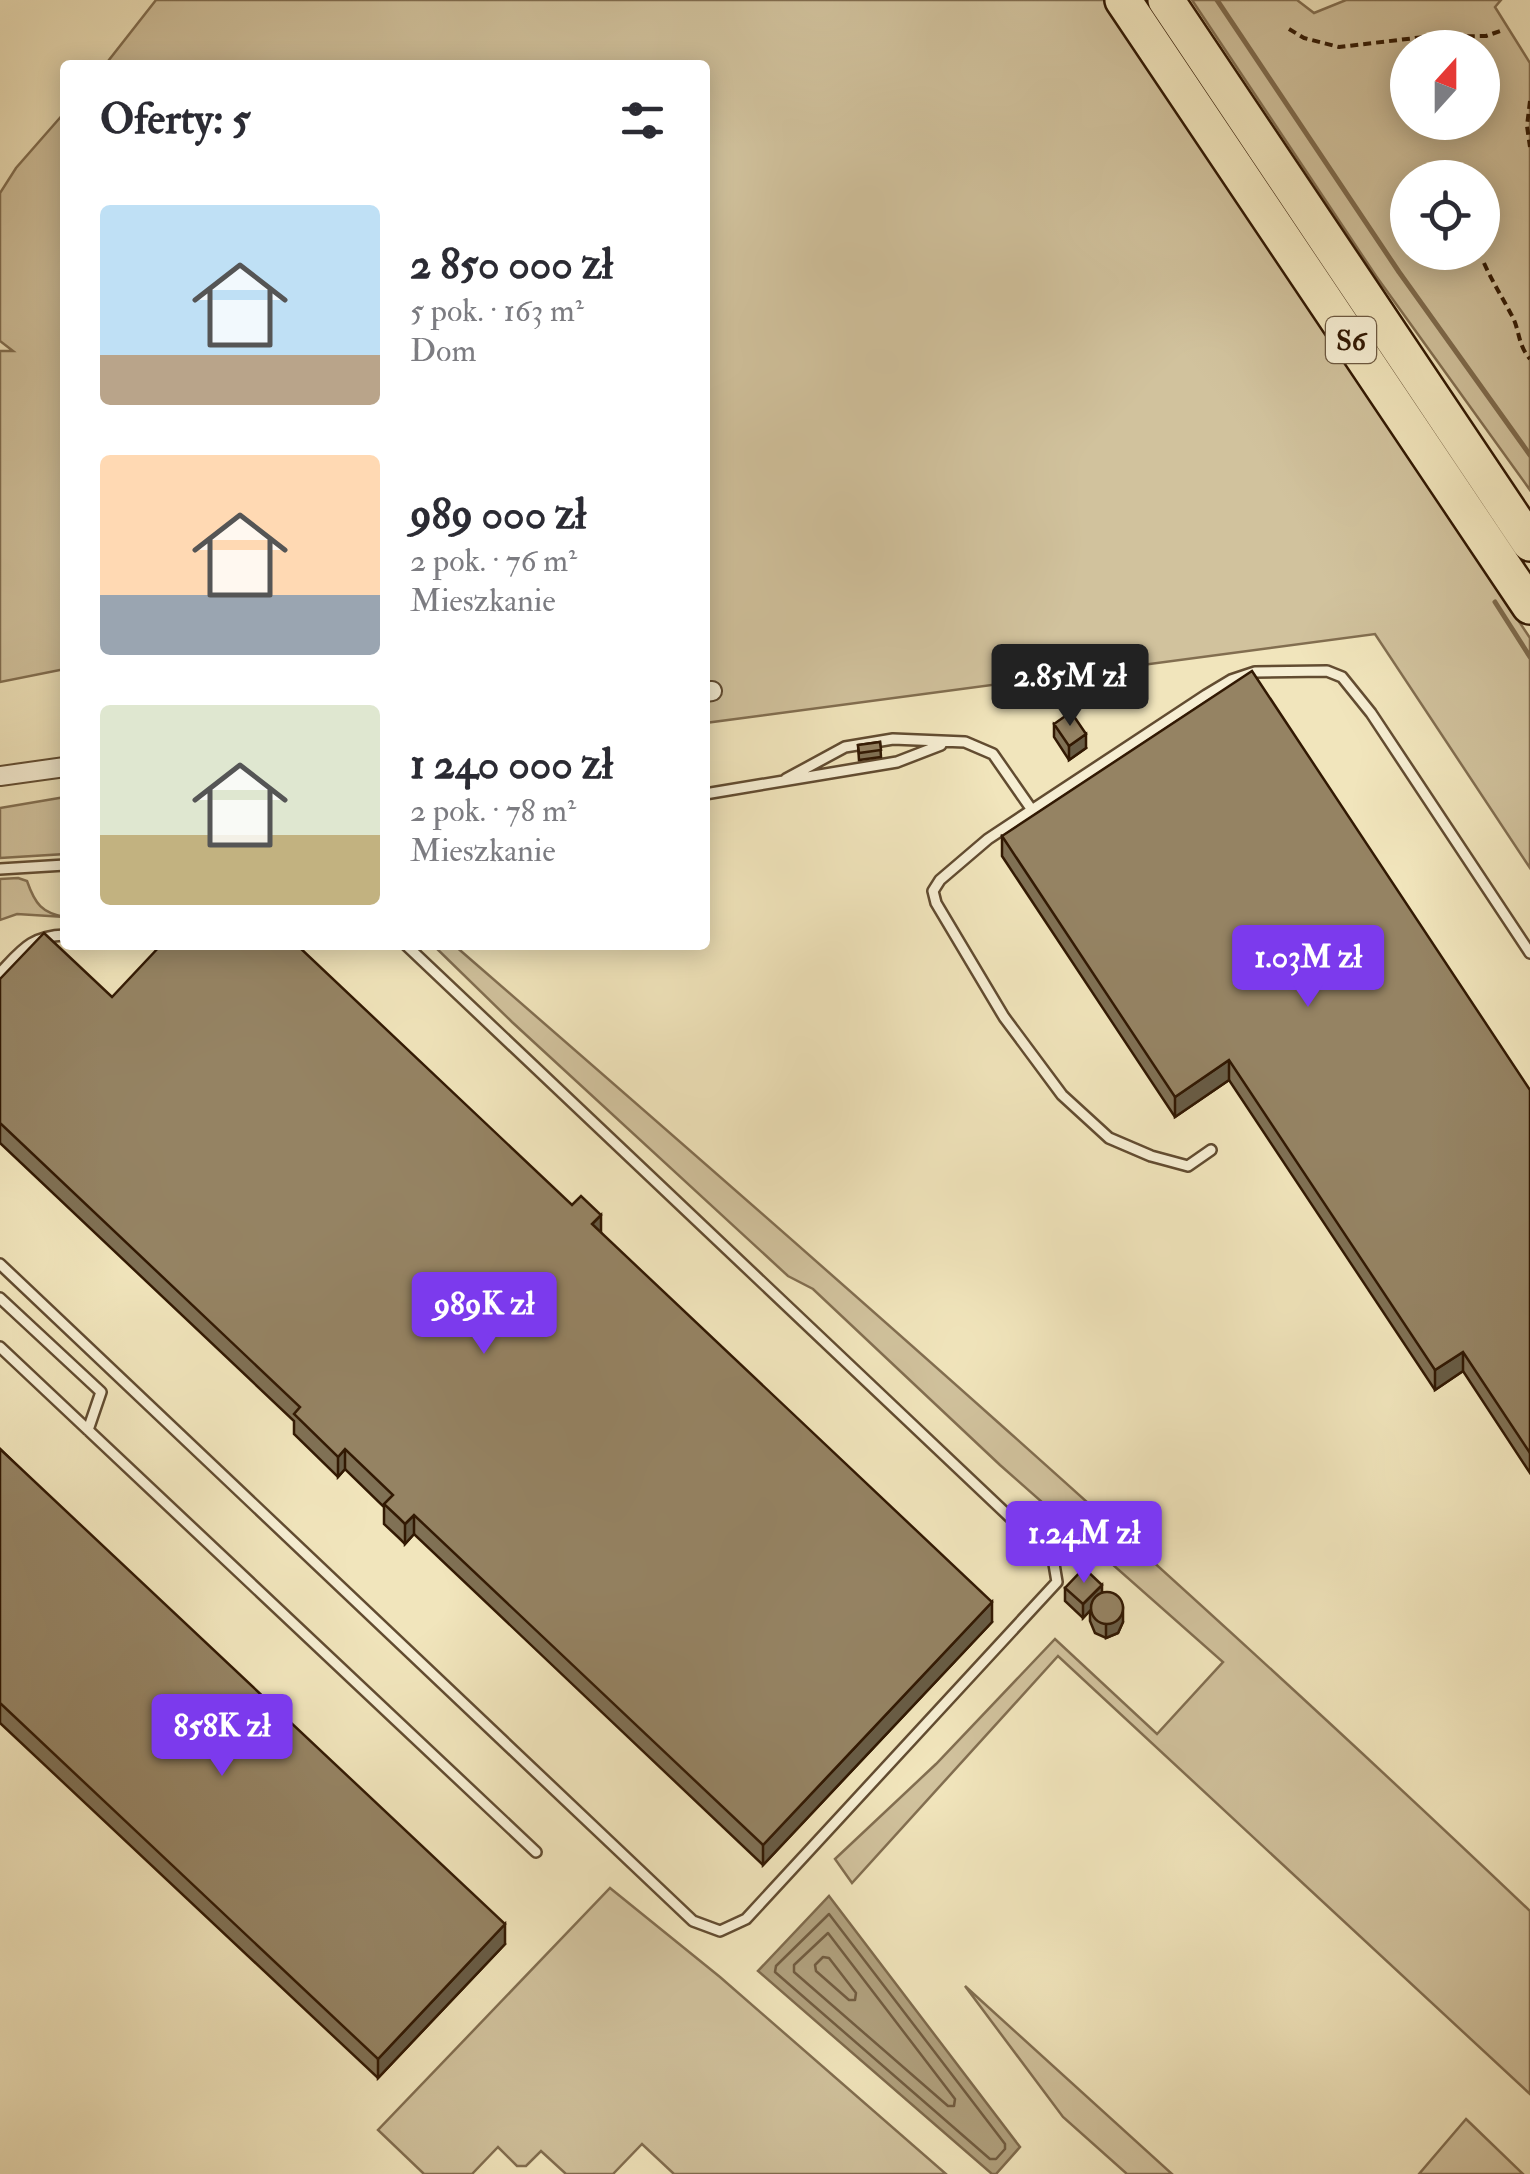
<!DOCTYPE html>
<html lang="pl">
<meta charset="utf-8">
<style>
body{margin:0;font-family:"IM FELL Double Pica",serif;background:#f7f7f7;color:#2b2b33;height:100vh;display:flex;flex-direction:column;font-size:38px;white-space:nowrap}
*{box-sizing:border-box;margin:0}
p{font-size:32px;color:#7c7c81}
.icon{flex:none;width:55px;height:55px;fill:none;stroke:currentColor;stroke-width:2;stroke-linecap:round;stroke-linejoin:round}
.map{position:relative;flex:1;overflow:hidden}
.sheet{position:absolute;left:60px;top:60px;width:650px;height:890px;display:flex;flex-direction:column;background:#fff;border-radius:10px;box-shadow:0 5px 25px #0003}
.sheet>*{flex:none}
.needle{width:65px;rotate:21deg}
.controls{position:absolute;left:1390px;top:30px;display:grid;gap:20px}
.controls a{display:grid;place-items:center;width:110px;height:110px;border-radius:50%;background:#fff;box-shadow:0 5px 25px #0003;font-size:50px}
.price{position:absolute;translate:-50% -85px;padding:0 22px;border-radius:10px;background:#7c3aed;color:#fff;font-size:32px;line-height:65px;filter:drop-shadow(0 2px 5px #0008)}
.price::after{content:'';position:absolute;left:50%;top:60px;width:30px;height:22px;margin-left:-15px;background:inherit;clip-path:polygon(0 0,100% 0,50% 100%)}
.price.current{background:#222;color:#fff}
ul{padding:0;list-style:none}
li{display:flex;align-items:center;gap:30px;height:250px;padding:0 40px}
li span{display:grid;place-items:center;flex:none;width:280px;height:200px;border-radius:10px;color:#555}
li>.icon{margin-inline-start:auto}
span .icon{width:120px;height:120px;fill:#fffc;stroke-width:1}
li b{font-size:42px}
h2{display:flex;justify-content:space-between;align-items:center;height:120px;padding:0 40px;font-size:42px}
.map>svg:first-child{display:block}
</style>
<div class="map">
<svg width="1530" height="2174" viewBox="0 0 1530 2174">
<rect width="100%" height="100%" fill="#f1e5bc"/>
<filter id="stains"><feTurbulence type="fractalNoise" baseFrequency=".002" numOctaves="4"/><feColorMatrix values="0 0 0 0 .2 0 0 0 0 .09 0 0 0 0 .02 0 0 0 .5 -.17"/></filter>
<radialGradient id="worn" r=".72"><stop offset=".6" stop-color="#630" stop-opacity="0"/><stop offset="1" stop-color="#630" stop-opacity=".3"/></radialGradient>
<path fill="#d1c29d" stroke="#826e50" stroke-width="2.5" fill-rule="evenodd" d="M156,0H1106L1530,638V868L1375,634L705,723V65H105Z
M1192,0H1297L1314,13L1346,0H1501L1495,7L1530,63V490L1376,276ZM1408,48H1482V122H1408ZM1408,178H1482V252H1408Z
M65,112V669L0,682V351H13L0,341V193L16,168Z
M65,797V854L0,858V808Z
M18,878L27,881C35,904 42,913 65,917L17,914L0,920V879Z
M433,945H454C818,1261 1181,1579 1530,1911V2094L1058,1656L852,1883L835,1859L936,1764L1055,1639L1157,1734L1223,1662L1000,1465L813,1289L788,1276L512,1022Z
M610,1888L720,1977L946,2174H674L642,2144L613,2174H566L541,2151L526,2166H517L498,2147L472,2174H424L378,2130Z
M965,1986L1172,2174H1127L1063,2117Z
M1466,2119L1523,2174H1419Z"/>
<path fill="#b0a07d" stroke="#7e6a4c" stroke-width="2.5" d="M829,1896L1020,2147L996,2174H992L758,1971Z"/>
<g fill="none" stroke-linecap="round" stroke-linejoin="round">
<path stroke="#715c40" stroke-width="2.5" d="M829,1914L1005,2144V2149L996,2159H990L775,1972L776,1966Z
M828,1933L955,2099L954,2106H948L794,1972V1965Z
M823,1957L829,1958L856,1993L855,2000H849L816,1971L815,1965Z"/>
<path stroke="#7e6a4c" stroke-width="5" d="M1217,0L1399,272L1530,455
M1495,602L1530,657"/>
<g stroke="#624c31" stroke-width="14">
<path id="lane" d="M786,779L845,747L893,739L965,742L993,754L1032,810
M705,794L897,762L941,745
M0,869L65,865
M0,973C22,950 31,936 65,935
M1211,1150L1188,1166L1151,1156L1109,1138L1062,1095L1004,1017L936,903L933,891L940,880L988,839L1206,695L1231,680L1255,672L1327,671L1342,677L1371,713L1530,953
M0,1264L693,1921L720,1931L746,1919L1057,1582L1053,1558L406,945
M0,1298L101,1392L88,1430
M0,1347L536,1852"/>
</g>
<g stroke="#624c31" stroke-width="22">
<path id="street" d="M705,692L712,691
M0,776L65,767"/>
</g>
<g stroke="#321903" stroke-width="40">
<path id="highway" d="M1123,0L1530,606
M1166,0L1530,543"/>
</g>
<path stroke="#321903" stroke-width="4" stroke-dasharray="8 5" stroke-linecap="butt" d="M1289,29L1304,38L1339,47L1424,37L1486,36L1503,30
M1530,101L1527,126L1530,147
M1484,263C1492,281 1502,297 1511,314C1520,329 1517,344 1530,359"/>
<use href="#lane" stroke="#f6eed3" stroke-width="9"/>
<use href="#street" stroke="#f6eed3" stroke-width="18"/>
<use href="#highway" stroke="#f1e5bc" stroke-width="35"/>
</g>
<path fill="#807155" stroke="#321903" stroke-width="2.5" d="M1054,724L1086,748L1069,760L1054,737Z
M880,742L881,757L859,760L858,745Z
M1002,836L1530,1090V1473L1463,1371L1435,1390L1229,1080L1175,1117L1002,856Z
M0,979L112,997L992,1622L763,1865L414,1534L405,1544L399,1538L384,1524V1507L345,1469L338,1477L294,1434V1421L0,1143Z
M0,1449L505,1944L378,2078L0,1723Z
M1065,1588L1102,1593L1123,1622L1118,1633L1106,1638L1095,1633L1090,1621V1610L1083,1618L1065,1601Z"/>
<path fill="#685c45" stroke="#321903" stroke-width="2.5" d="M1086,734V748L1069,760V746Z
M1229,1060V1080L1175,1117V1097Z
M601,1215V1235L592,1224Z
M1463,1352V1371L1435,1390V1370Z
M345,1449V1469L338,1477V1457Z
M414,1515V1534L405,1544V1524Z
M1102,1585V1598L1083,1618V1604Z
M992,1602V1622L763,1865V1845Z
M1123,1609V1622L1118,1633L1106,1638V1624Z
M505,1924V1944L378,2078V2059Z"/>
<path fill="#958363" stroke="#321903" stroke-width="2.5" d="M1252,671L1530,1090V1453L1463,1352L1435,1370L1229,1060L1175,1097L1002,836Z
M1071,712L1086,734L1069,746L1054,724Z
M880,742L881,750L859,753L858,745Z
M44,933L112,997L161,945H297L572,1205L581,1196L601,1215L592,1224L992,1602L763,1845L414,1515L405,1524L399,1518L384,1504L393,1495L345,1449L338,1457L294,1414L300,1407L0,1123V979Z
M0,1449L505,1924L378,2059L0,1703Z
M1084,1568L1102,1585L1083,1604L1065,1588Z
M1091 1608a16 16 0 1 1 32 0a16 16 0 1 1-32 0Z"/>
<g text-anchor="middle" stroke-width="8" stroke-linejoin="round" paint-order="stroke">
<rect fill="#f6eed3" stroke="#6d5941" stroke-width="2.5" x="1326" y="317" width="50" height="46" rx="8"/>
<g font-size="28" font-weight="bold" fill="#321903">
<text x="1351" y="350">S6</text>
</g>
</g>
<rect width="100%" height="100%" filter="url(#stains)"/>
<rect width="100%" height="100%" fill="url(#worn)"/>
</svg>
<div class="controls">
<a><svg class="needle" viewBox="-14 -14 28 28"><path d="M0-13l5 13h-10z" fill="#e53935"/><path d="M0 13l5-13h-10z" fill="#7c7c81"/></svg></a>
<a><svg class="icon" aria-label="locate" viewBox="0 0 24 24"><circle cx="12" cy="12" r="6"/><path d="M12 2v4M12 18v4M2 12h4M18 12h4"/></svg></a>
</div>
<b class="price current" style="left:1070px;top:729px">2.85M zł</b>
<b class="price" style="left:1308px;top:1010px">1.03M zł</b>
<b class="price" style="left:484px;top:1357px">989K zł</b>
<b class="price" style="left:1084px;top:1586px">1.24M zł</b>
<b class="price" style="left:222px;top:1779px">858K zł</b>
<section class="sheet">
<h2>Oferty: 5<svg class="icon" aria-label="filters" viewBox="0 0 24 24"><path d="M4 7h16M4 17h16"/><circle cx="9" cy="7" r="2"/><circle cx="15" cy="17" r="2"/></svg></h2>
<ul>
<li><span style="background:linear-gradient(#bfe0f5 75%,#b9a48a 0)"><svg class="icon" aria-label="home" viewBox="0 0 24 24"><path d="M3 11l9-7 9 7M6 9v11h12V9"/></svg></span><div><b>2 850 000 zł</b><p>5 pok. · 163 m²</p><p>Dom</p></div></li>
<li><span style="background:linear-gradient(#ffd9b3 70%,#9aa5b1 0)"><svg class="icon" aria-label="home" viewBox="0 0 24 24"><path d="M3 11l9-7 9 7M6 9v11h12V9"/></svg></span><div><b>989 000 zł</b><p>2 pok. · 76 m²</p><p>Mieszkanie</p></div></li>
<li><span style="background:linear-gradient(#dfe7d0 65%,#c2b280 0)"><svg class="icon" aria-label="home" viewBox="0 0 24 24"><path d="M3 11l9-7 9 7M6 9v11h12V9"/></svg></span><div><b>1 240 000 zł</b><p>2 pok. · 78 m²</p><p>Mieszkanie</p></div></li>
</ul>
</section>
</div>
